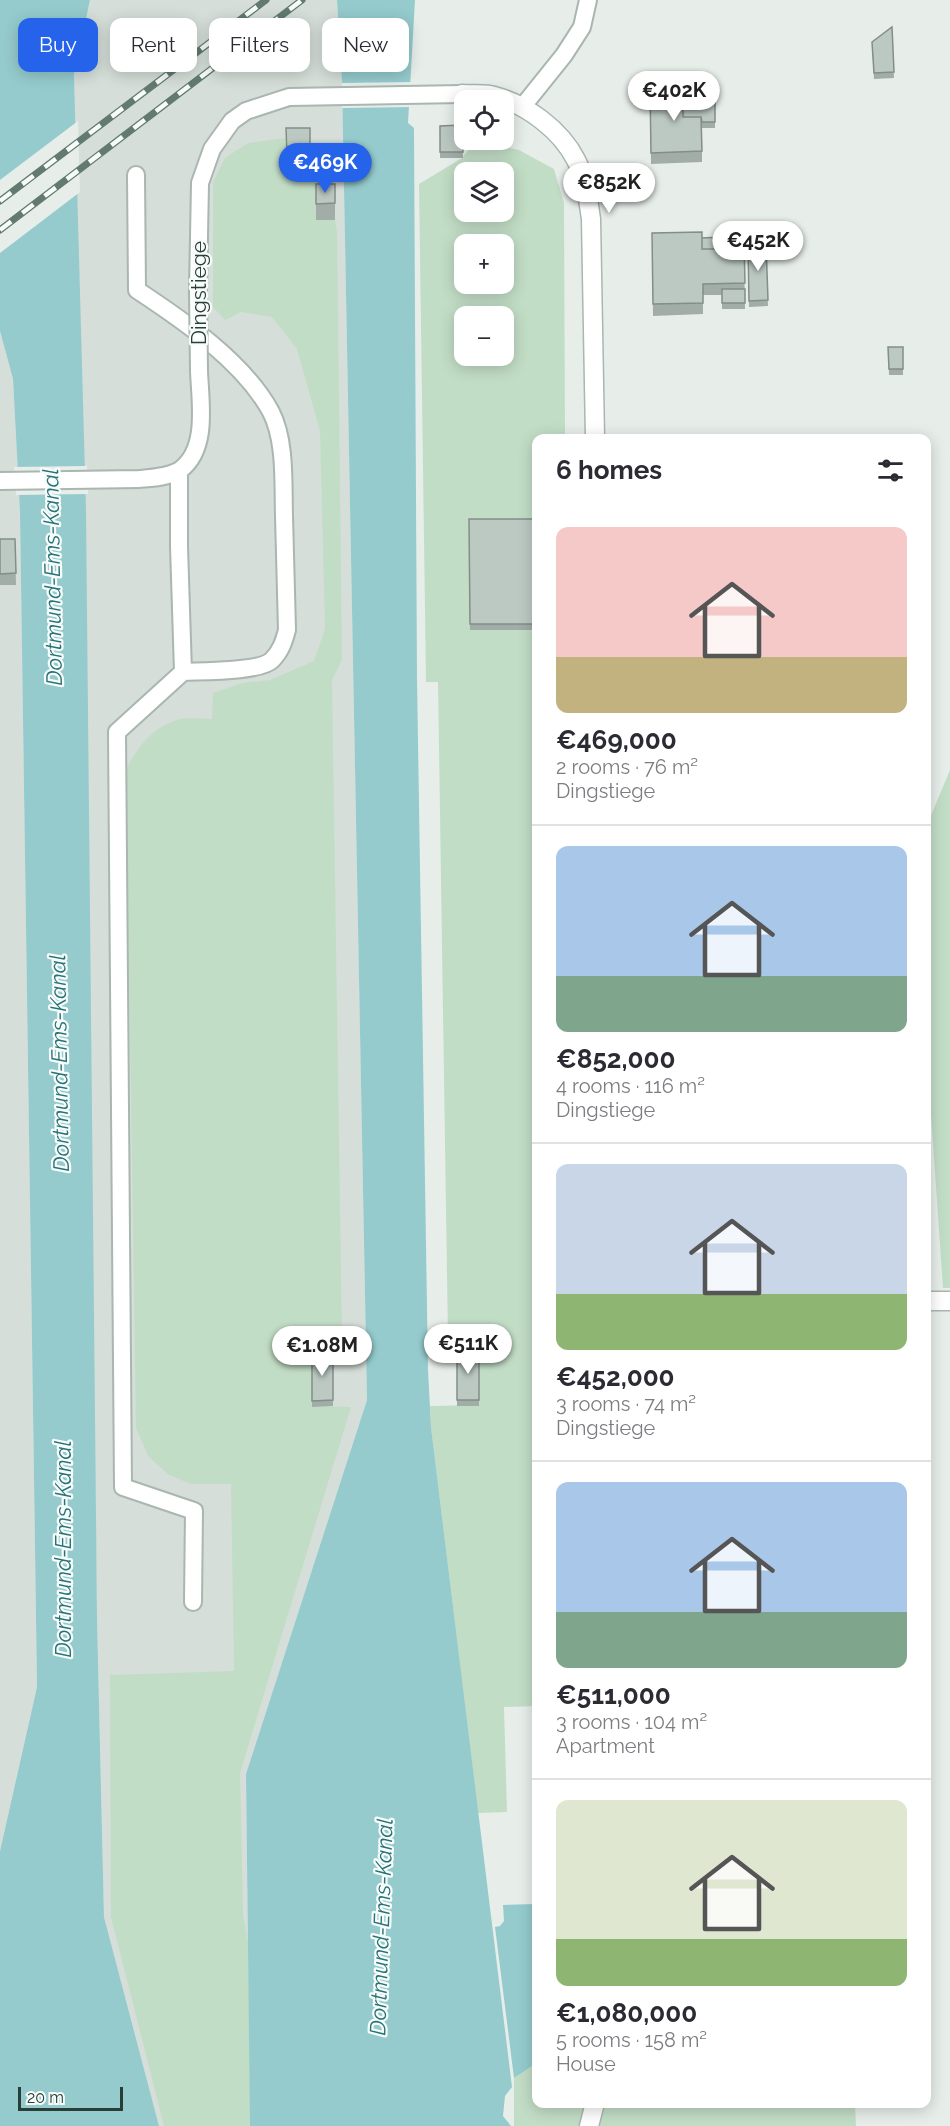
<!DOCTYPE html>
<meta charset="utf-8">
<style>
body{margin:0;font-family:Raleway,sans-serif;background:#f2f2f3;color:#2b2b33;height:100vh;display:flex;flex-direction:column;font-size:22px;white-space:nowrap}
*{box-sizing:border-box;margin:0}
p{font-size:20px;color:#7c7c81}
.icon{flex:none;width:33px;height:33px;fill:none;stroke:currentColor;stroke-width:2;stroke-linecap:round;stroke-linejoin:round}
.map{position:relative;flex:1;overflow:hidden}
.drawer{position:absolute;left:532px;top:434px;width:399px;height:1674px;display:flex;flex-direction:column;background:#fff;border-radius:12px;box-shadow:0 3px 15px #0003}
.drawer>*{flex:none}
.hud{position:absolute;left:18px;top:18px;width:424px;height:54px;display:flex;gap:12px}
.controls{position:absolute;left:454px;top:90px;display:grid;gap:12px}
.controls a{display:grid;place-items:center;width:60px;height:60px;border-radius:12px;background:#fff;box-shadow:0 3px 15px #0003;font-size:30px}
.scale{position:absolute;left:18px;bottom:15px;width:105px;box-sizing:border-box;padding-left:6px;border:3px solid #273f36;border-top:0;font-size:16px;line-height:21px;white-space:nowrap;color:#273f36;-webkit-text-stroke:4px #f7fbf9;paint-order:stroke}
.price{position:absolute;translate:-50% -51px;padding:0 14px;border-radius:21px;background:#fff;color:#222;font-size:20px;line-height:39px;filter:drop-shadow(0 2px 3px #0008)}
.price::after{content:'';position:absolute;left:50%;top:36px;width:18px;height:14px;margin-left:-9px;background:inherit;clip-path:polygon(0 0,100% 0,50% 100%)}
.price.current{background:#2563eb;color:#fff}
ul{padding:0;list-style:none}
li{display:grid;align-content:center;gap:12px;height:318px;padding:0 24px}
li+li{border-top:2px solid #e1e1e2}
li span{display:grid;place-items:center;height:186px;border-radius:12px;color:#555}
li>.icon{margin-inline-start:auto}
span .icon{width:108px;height:108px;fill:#fffc;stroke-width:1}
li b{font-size:26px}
h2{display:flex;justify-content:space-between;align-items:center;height:72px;padding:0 24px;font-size:26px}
.chip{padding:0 21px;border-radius:12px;background:#fff;box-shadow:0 3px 15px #0003;font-size:21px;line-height:54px}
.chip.current{background:#2563eb;color:#fff}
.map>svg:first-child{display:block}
</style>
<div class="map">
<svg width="950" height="2126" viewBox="0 0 950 2126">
<rect width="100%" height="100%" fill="#e7eeea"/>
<path fill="#d5ded9" d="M90,0H337L342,83L367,1400L246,1774L250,2126H159L104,1917L97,1617L74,75Z
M0,331L13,379L20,513L37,1687L0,1851Z"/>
<path fill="#c2ddc6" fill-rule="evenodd" d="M286,138L287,161H301L336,189L335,200L316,220H335L337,232L342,660L332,680L342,1337L312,1360V1406L351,1407L240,1773L243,1914L248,1943L251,2126H164L111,1917L110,1675L234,1671L231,1484H191L169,1475L148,1456L136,1428L126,769C139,746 152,727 180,719C189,717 202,719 212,719L213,693L242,683L270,680L314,661L325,629L320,431L297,349L272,317L241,312L225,320L213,307V182L225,158L248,143Z
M476,140L519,150L554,169L564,203L565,438H537V1706L504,1707L507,1812L478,1813L431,1427L430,1406L479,1405V1356L448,1341L438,682H426L419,184L462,158ZM465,172H504V212H465ZM465,244H504V284H465ZM465,316H504V356H465Z
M950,770V1288H943L927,1056V825Z
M537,2063V2103H855L856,2126H514V2078Z"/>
<path fill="#95cbcd" d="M0,0H90L74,75L86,511L97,1617L104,1917L159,2126H0V1851L37,1687L20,513L13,379L0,331Z
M337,0H415L408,123L414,128L417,678L428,1370L431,1427L512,2087L505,2096L503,2116L511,2126H250L246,1774L367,1400L342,83Z
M537,1904V2063L514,2078L495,1927L500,1926L504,1921L503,1905Z"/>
<path fill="#e7eeea" d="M411,82V107L342,108V83Z
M78,121L80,192L0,253V180Z
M87,466L88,494L16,495L14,467Z"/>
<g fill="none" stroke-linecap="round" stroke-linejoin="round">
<g stroke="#aab6b0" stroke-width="20">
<path id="lane" d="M523,106L564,55L582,27L588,0
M136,175L137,290C184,321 244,362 271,412C286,441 283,484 284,516C285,554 286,592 287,630C284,641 281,651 272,660C260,672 202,671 183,672L179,546V471
M198,291L200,183L212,149L232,121L246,111L289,97L462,94
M0,481L139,479C152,478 169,477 180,470C209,449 200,401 199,371
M183,672L117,732L123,1487L194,1511L193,1602"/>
</g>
<g stroke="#aab6b0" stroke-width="21">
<path id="street" d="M462,94C472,95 485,93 494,96C526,104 561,130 576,160C586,179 588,199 591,219L595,438
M927,1301H950
M589,2126L595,2103"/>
</g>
<use href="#lane" stroke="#fff" stroke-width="16"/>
<use href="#street" stroke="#fff" stroke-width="18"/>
<g stroke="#627a71" stroke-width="7">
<path id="rail" d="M0,201L266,0
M0,230L302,0"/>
</g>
<use href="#rail" stroke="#f7fbf9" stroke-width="4.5" stroke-dasharray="14" stroke-linecap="butt"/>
<g stroke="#aab6b0" stroke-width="20" stroke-linecap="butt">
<path id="lane-bridge" d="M198,291L199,371"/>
</g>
<use href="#lane-bridge" stroke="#fff" stroke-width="16"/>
</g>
<path fill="#a2ada8" d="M892,27L894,78L874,79L872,42Z
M650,88L696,93L715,92V128H702V162L651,164Z
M462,125L463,158H440V126Z
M286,128H310V161H287Z
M316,184H335V220H316Z
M652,233L702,238L722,249L744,242L745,309H722V295H703V314L653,316Z
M766,243L768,306L749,307L748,244Z
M888,347H903V375H889Z
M469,519H533L534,630H470Z
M0,539H15L16,585H0Z
M457,1350H479V1406H457Z
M312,1354H333V1406L312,1407Z"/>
<path fill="#bcc9c3" stroke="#848d88" stroke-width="1.5" d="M892,27L894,72L874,73L872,42Z
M696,87V100H683V117H701L702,151L651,153L650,88Z
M715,92V122H702L701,117H683V106L696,105V93Z
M462,125L463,152H440V126Z
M286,128H310V155H287Z
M316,184H335V203L316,204Z
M702,232V249H722V242H744L745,283L703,284V303L653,304L652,233Z
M722,237V249H702V238Z
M766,243L768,300L749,301L748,244Z
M722,289H745V303H722Z
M888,347H903V369H889Z
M469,519H533L534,624H470Z
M0,539H15L16,573L0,574Z
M457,1350H479V1400H457Z
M312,1354H333V1400L312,1401Z"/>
<g text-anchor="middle" stroke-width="4.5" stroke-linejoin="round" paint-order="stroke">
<g font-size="21" fill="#273f36" stroke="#f7fbf9">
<text transform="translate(199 293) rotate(-90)" y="7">Dingstiege</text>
</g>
<g font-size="22" font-style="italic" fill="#257277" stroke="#f7fbf9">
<text transform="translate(52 577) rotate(-91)" y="8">Dortmund-Ems-Kanal</text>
<text transform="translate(59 1063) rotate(-91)" y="8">Dortmund-Ems-Kanal</text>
<text transform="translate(63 1549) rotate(-90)" y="8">Dortmund-Ems-Kanal</text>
<text transform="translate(381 1927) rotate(-88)" y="8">Dortmund-Ems-Kanal</text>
</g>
</g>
</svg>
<div class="controls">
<a><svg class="icon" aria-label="locate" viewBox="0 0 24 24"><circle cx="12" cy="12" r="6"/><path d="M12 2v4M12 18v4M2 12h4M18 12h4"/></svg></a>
<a><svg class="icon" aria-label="layers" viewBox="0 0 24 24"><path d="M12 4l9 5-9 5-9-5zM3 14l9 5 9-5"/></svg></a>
<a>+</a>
<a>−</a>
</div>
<div class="scale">20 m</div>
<b class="price" style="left:674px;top:122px">€402K</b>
<b class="price current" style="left:325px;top:194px">€469K</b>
<b class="price" style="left:609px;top:214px">€852K</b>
<b class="price" style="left:758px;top:272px">€452K</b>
<b class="price" style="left:468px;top:1375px">€511K</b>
<b class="price" style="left:322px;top:1377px">€1.08M</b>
<div class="hud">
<a class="chip current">Buy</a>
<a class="chip">Rent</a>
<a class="chip">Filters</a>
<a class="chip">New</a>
</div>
<section class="drawer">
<h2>6 homes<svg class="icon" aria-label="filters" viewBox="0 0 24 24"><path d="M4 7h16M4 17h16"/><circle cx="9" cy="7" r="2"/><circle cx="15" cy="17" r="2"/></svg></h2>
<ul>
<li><span style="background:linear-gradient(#f6c9c9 70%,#c2b280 0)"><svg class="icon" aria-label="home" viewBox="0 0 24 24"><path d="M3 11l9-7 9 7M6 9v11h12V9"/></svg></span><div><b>€469,000</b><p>2 rooms · 76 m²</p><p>Dingstiege</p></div></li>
<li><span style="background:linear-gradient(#a9c7e8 70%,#7fa58c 0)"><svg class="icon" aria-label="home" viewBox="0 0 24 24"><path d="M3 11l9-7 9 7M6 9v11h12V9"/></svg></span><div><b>€852,000</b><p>4 rooms · 116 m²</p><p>Dingstiege</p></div></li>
<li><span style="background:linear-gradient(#c9d6e8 70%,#8fb573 0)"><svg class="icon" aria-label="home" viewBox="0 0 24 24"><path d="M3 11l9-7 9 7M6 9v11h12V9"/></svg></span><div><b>€452,000</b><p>3 rooms · 74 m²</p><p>Dingstiege</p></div></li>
<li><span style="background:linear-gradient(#a9c7e8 70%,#7fa58c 0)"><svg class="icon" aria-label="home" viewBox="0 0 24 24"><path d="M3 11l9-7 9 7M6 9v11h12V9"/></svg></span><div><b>€511,000</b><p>3 rooms · 104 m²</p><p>Apartment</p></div></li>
<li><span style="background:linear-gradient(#dfe7d0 75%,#8fb573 0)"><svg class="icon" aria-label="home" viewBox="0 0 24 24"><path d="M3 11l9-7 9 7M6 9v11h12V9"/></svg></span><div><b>€1,080,000</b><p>5 rooms · 158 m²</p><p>House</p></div></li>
</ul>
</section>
</div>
